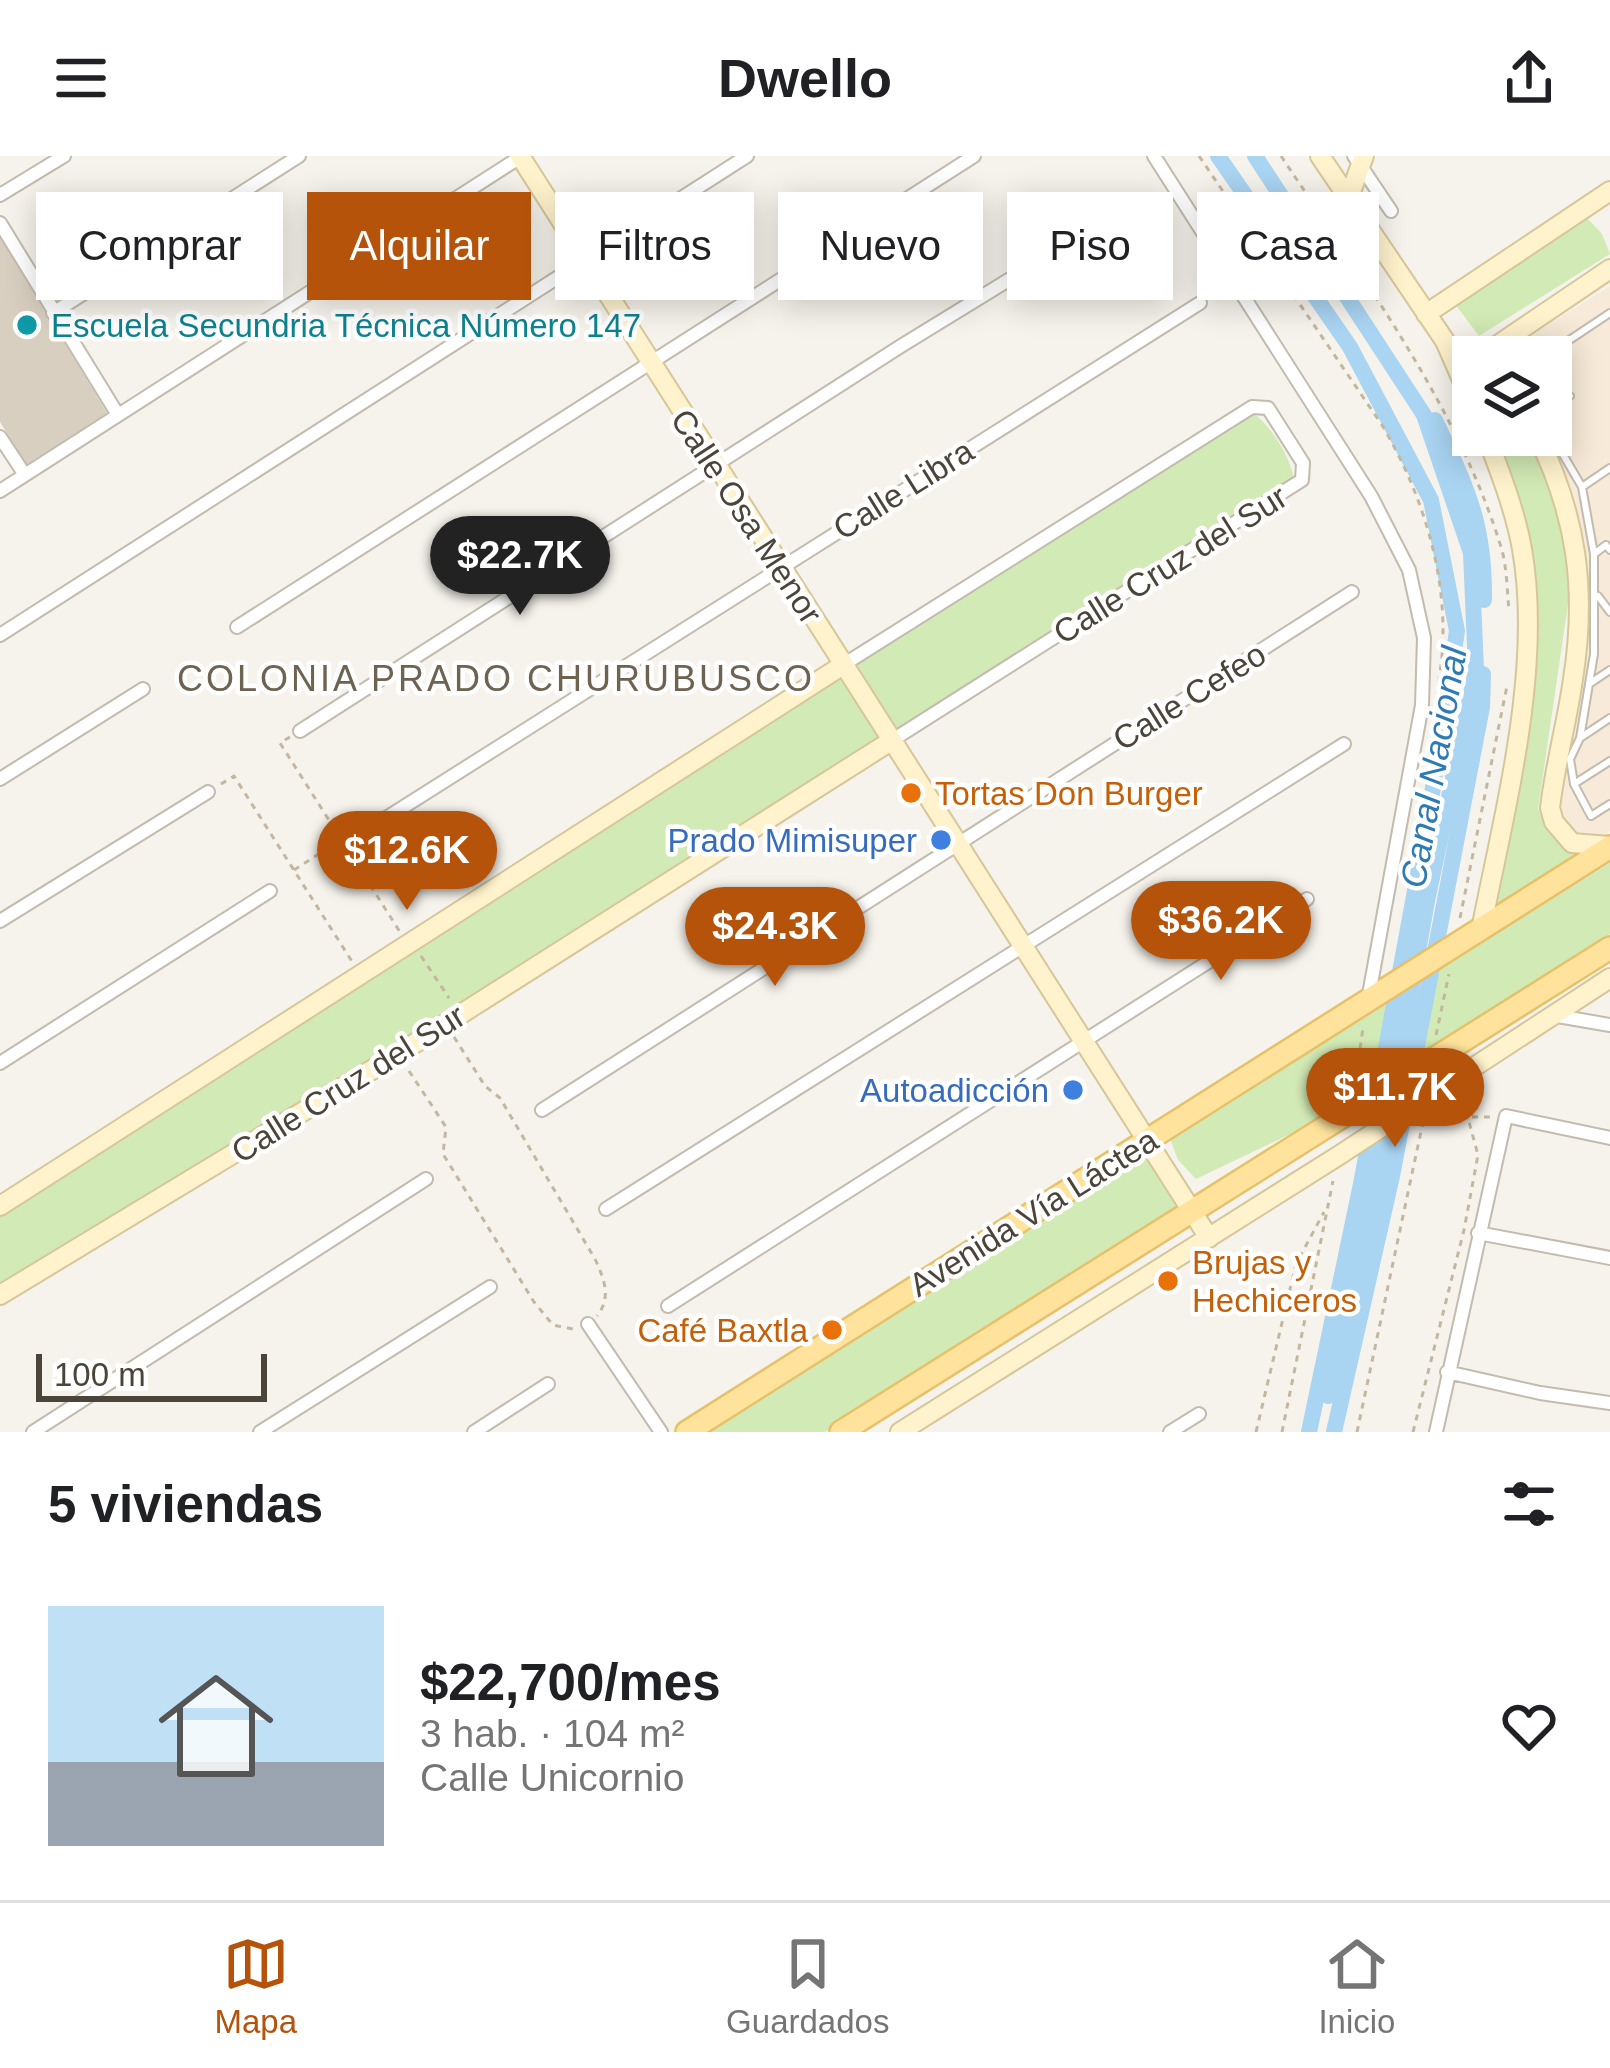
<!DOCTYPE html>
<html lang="es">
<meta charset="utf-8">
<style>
body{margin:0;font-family:Helvetica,sans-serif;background:#f2f2f2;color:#202124;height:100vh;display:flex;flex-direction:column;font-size:45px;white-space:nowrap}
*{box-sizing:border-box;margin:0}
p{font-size:39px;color:#757577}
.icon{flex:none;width:66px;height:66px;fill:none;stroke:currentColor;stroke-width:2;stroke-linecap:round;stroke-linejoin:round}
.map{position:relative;height:1276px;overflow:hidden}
.drawer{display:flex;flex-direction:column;background:#fff;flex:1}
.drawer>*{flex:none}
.guide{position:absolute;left:36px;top:36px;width:1539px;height:108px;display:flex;gap:24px}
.tools{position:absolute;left:1452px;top:180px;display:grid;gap:24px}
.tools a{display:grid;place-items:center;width:120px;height:120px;border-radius:0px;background:#fff;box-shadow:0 6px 30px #0003;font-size:60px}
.scale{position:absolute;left:36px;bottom:30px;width:231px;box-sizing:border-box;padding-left:12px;border:6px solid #4b4439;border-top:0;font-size:33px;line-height:42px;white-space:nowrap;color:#4b4439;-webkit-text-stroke:9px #fff;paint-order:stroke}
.price{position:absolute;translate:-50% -102px;padding:0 27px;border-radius:42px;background:#b45309;color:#fff;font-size:39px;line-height:78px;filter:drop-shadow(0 3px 6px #0008)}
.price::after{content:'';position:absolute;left:50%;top:72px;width:36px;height:27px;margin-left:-18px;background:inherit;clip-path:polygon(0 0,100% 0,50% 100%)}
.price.current{background:#222;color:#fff}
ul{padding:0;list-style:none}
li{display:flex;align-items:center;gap:36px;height:300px;padding:0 48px}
li span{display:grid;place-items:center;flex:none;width:336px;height:240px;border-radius:0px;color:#555}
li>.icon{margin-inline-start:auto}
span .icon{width:144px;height:144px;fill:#fffc;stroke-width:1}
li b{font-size:51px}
h2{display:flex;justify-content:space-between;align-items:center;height:144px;padding:0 48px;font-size:51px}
.chip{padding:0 42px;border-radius:0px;background:#fff;box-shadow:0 6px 30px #0003;font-size:42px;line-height:108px}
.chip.current{background:#b45309;color:#fff}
header{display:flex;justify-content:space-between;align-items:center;height:156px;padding:0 48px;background:#fff;font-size:54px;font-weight:800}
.menu{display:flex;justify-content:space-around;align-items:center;height:168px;border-top:3px solid #e0e0e0;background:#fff;font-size:33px;color:#757577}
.menu a{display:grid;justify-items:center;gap:6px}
.menu .current{color:#b45309}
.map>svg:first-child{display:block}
</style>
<header><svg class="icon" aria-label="menu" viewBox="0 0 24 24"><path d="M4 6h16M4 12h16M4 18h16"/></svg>Dwello<svg class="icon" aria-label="share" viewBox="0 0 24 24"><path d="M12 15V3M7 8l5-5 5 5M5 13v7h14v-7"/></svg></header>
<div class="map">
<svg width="1610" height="1276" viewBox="0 0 1610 1276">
<rect width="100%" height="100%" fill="#f6f3ec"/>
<path fill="#f7ead8" d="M1610,130V675L1601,681H1578L1566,671L1560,655L1580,539L1588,417L1573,342L1546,279H1551V201H1521L1532,179Z"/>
<path fill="#d2eab5" d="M1587,62L1602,78L1610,98L1479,180L1455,148Z
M1253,257C1271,270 1290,300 1294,323L872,595L0,1134V1057L415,788Z
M1493,279H1528L1555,349L1572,421L1538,653L1552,681L1582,700L1497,753L1530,517L1525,391Z
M1610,707V778L1307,970L1196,1023L1178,1004L1169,980Z
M1139,992L1177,1052L825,1276H701Z"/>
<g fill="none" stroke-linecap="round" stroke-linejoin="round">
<path stroke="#a9d4f2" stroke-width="16" d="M1218,0L1350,191L1431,344L1457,475L1428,664L1361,1028L1309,1276
M1255,0L1424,259L1471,397L1476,514L1427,745L1384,987L1328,1240
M1435,264C1467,332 1485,367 1484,444
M1334,1276L1392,1020L1482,551L1483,518"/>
</g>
<path fill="#d8cfc1" d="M0,80L107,257L28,310L0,266Z"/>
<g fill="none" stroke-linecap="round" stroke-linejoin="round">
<g stroke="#c2bbae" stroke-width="10">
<path id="lane" d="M1544,201L1610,157
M1551,251L1570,240
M1551,278L1582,331L1610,312
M1582,331L1594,398
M1610,394L1606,389L1594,398V498L1580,582L1570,603L1574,628L1591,660L1610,648
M1598,440L1610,456
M1589,528L1610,514
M1580,582L1610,562
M1574,628L1610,605"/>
</g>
<g stroke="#c2bbae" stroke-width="16">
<path id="street" d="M1154,0L1371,340L1409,414L1424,482L1422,549L1368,844
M1354,0L1391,55
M0,39L64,0
M0,67L118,259
M53,157L299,0
M0,281L25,319
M0,335L522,0
M237,471L974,0
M0,479L747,0
M843,509L1252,251L1268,252L1303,307L1302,324L891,585
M300,575L901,190L1137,45
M0,623L143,533
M364,676L1200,147
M0,765L208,636
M1552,859L1610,869
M0,907L270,735
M542,954L1352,436
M606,1053L1344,588
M1478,1077L1610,1102
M668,1150L1307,743
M588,1168L661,1276
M1447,1216L1540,1237L1610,1247
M33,1276L426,1023
M260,1276L490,1131
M474,1276L548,1228
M1170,1276L1199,1258
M1436,1276L1506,960L1610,982"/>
</g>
<g stroke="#d6c79b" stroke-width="22">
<path id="secondary" d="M520,0L1209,1082
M1320,0L1445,185L1473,249
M1348,44L1364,0
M1426,158L1610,35
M1480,201L1610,113
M1537,279C1577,360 1587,434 1573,523C1567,567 1555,608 1550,652L1554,666L1572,687L1610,690
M1481,774C1504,656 1543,513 1522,393C1515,354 1500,316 1486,279
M0,1050L843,509
M0,1139L398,898L891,585
M900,1276L1338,1000L1610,822"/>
</g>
<g stroke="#e6c16a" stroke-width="26">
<path id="primary" d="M687,1276L1610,691
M841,1276L1610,792"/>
</g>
<path stroke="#c4b79f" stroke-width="3" stroke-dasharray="6 6" stroke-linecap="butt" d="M1199,0L1382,269C1427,345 1455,440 1438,529
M1281,0C1363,123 1457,248 1501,391C1507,411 1507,434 1509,454
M290,581L280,587L400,776
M221,628L234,620L353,807
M294,714L340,684
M1460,762L1507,530
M421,800L449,842
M1436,879L1449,818
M454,881L485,930L500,942L595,1103C604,1123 612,1141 597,1160
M409,915L446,971L443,998L534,1146L553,1169L573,1173
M1355,928L1363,872
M1472,961H1492
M1256,1276L1296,1108L1324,1056
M1282,1276L1333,1025
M1357,1276L1423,966
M1413,1276L1464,1074L1478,999L1462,940"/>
<use href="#lane" stroke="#fff" stroke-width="6"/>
<use href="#street" stroke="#fff" stroke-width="12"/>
<use href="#secondary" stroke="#fff3cd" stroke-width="18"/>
<use href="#primary" stroke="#ffe39c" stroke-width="21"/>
</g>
<circle fill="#0f9aa8" stroke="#fff" stroke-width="4.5" cx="27" cy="169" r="12"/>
<g fill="#e8710a" stroke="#fff" stroke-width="4.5">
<circle cx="911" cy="637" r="12"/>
<circle cx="1168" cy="1125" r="12"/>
<circle cx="832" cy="1174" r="12"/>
</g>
<g fill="#3f7fe0" stroke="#fff" stroke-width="4.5">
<circle cx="941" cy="684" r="12"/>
<circle cx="1073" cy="934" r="12"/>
</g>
<g text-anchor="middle" stroke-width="9" stroke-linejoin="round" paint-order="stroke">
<g font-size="33" fill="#0d838f" stroke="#fff" text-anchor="start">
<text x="51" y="181">Escuela Secundria Técnica Número 147</text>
</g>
<g font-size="33" fill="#4b4439" stroke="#fff">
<text transform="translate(903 333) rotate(-32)" y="12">Calle Libra</text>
<text transform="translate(747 360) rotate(57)" y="12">Calle Osa Menor</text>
<text transform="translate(1170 408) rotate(-32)" y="12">Calle Cruz del Sur</text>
<text transform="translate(1189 540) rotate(-32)" y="12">Calle Cefeo</text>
<text transform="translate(348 927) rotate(-32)" y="12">Calle Cruz del Sur</text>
<text transform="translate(1033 1056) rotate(-32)" y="12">Avenida Vía Láctea</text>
</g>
<g font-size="33" fill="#c56008" stroke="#fff" text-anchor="start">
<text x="935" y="649">Tortas Don Burger</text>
<text x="1192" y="1118">Brujas y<tspan x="1192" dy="38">Hechiceros</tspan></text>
<text x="808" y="1186" text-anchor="end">Café Baxtla</text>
</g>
<g font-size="33" fill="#366cbe" stroke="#fff" text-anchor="end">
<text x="917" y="696">Prado Mimisuper</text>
<text x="1049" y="946">Autoadicción</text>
</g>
<g font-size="36" letter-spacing="3" fill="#6e6250" stroke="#fff">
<text x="496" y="535">COLONIA PRADO CHURUBUSCO</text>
</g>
<g font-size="36" font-style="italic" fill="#2e7ab2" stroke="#fff">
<text transform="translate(1433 611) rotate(-80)" y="13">Canal Nacional</text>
</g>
</g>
</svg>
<div class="tools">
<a><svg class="icon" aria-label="layers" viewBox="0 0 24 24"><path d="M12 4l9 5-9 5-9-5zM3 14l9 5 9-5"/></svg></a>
</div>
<div class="scale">100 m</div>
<b class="price current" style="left:520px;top:462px">$22.7K</b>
<b class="price" style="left:407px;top:757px">$12.6K</b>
<b class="price" style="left:1221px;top:827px">$36.2K</b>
<b class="price" style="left:775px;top:833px">$24.3K</b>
<b class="price" style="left:1395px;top:994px">$11.7K</b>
<div class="guide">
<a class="chip">Comprar</a>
<a class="chip current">Alquilar</a>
<a class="chip">Filtros</a>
<a class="chip">Nuevo</a>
<a class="chip">Piso</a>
<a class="chip">Casa</a>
</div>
</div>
<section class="drawer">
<h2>5 viviendas<svg class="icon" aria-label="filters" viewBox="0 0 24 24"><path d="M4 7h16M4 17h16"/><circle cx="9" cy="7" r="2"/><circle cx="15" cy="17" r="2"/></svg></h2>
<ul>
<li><span style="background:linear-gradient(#bfe0f5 65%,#9aa5b1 0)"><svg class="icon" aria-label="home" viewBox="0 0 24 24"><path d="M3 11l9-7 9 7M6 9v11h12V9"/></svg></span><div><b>$22,700/mes</b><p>3 hab. · 104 m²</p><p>Calle Unicornio</p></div><svg class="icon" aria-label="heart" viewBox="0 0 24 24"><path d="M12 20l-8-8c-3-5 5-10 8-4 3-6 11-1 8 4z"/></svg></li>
</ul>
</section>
<nav class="menu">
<a class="current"><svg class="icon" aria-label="map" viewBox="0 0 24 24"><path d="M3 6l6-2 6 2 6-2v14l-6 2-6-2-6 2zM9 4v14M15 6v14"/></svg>Mapa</a>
<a><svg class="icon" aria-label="saved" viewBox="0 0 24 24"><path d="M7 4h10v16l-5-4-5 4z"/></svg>Guardados</a>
<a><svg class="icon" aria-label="home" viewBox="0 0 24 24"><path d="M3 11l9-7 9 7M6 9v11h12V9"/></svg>Inicio</a>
</nav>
